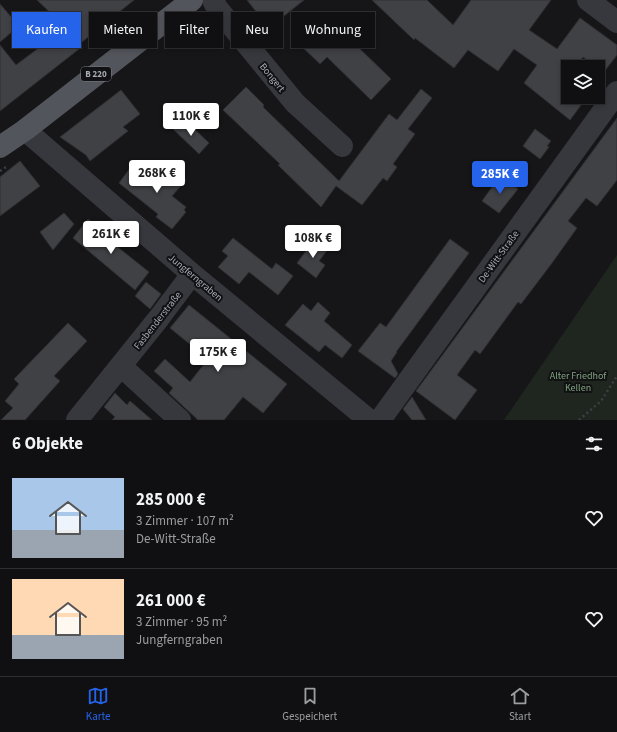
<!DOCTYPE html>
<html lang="de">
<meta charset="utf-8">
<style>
body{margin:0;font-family:"Source Sans 3",sans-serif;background:#1e1e20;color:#f1f3f6;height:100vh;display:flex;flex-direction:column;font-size:15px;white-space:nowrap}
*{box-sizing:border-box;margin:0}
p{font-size:13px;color:#9c9d9f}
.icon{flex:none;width:22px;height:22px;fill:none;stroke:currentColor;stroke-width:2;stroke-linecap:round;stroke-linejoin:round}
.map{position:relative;height:420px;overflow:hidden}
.sheet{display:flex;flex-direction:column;background:#101012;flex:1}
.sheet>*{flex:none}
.top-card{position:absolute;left:12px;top:12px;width:400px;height:36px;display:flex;gap:8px}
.buttons{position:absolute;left:561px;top:60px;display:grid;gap:8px}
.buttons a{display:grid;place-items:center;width:44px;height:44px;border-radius:0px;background:#101012;box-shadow:0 2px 6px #0003,0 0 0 1px #303032;font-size:20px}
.price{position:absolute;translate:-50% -34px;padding:0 9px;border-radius:4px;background:#fff;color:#222;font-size:13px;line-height:26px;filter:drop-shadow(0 1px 2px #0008)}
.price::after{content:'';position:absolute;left:50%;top:24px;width:12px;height:9px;margin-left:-6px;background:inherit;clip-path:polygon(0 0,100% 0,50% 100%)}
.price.current{background:#2563eb;color:#fff}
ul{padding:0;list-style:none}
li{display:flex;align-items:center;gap:12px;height:100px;padding:0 12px}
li+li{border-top:1px solid #303032}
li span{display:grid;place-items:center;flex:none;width:112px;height:80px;border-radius:0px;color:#555}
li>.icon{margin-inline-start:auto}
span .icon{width:48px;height:48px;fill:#fffc;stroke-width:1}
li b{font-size:17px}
h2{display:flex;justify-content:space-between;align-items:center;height:48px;padding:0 12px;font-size:17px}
.tag{padding:0 14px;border-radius:0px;background:#101012;box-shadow:0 2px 6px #0003,0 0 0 1px #303032;font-size:14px;line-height:36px}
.tag.current{background:#2563eb;color:#fff}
.dock{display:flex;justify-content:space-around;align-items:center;height:56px;border-top:1px solid #303032;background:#101012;font-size:11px;color:#9c9d9f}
.dock a{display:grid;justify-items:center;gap:2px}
.dock .current{color:#2563eb}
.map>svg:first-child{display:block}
</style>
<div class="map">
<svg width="617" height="420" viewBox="0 0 617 420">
<rect width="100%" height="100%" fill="#161618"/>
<path fill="#1e261f" d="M617,255V420H504Z"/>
<path fill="#404145" stroke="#303034" d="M37,0H134L77,46L79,49L0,111V45L16,65L48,41L42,33L58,20Z
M247,0H304L269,28Z
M372,0H427L453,25L471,0H551L529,30L557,49L580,18L617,45V55L604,72L583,57L576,67H568V97H587L570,120L524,83L537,65L514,49L498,71L468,50L454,68L415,38L414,40Z
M0,4L19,26L0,42Z
M325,15L391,79L371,100L327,57L320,64L298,43Z
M246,87L264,105L263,107L339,181L389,114L397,120L421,89L432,98L408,129L415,134L393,164L397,167L387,181L383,178L362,205L336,186L321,207L278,165L280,164L223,110Z
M121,90L140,114L123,127L128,131L90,161L86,155L60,137Z
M617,118V180L597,206L586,198L568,221L577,228L552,263L521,304L518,302L480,354L475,350L457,375L477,390L455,420L416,391Z
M185,120L209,143L199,154L173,129Z
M535,129L551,141L547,146L549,147L540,159L523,146Z
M20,161L40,186L0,216V177Z
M133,164L159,185L173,169L186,180L172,196L186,207L184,210L186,212L172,229L156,217L158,214L119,183Z
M500,176L518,189L499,213L482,201Z
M64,213L74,224L53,250L40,232Z
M88,219L107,234L105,237L149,272L135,290L73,238Z
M233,238L272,269L276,263L293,276L278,295L249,272L239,284L218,267L228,256L222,251Z
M315,239L328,249L319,261L325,265L316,278L297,263Z
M450,239L469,253L396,352H397L391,361L398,374L395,378L358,351L380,323L386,327Z
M146,282L161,294L150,309L135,296Z
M318,302L330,313L324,321L352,345L342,358L325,345L319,352L285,325L303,304L311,311Z
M189,305L287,384L263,413L243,397L224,420H198L169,393L173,388L154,371L165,359L190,382L208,359L170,328Z
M68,323L87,341L54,376L60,381L25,420H1L13,408L5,401L19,384L14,379Z
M115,393L127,405L130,401L152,420H112L115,417L104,407Z
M412,397L426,420H412L403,409Z"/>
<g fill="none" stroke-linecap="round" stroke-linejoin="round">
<path stroke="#3d3f44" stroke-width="2.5" stroke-dasharray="2 3" stroke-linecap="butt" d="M0,171L6,167
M579,420L601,401L617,376"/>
<path stroke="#37383d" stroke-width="22" d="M213,0L217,8L295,103L342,146
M588,0L617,22
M25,130L192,274L369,420
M121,366L180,420
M77,420L159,318L192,274
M380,420L617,92"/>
<path stroke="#53555c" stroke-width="22" d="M0,147L25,130L192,0"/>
</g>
<g text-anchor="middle" stroke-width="4" stroke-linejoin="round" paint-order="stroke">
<rect fill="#111113" stroke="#7b7e86" stroke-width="1" x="81" y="67" width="30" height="14" rx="3"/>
<g font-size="9" font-weight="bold" fill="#a8adb8">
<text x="96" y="77">B 220</text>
</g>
<g font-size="10" fill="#a8adb8" stroke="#111113">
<text transform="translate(273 77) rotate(51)" y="4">Bongert</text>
<text transform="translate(498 256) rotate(-54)" y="4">De-Witt-Straße</text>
<text transform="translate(196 277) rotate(40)" y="4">Jungferngraben</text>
<text transform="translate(157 320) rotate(-52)" y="4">Fasbenderstraße</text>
</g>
<g font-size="10" fill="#7fa381" stroke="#111113">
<text x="578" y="379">Alter Friedhof<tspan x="578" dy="12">Kellen</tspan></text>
</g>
</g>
</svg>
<div class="buttons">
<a><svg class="icon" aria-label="layers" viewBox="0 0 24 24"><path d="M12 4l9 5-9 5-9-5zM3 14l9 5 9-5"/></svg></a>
</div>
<b class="price" style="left:191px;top:137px">110K €</b>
<b class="price" style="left:157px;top:194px">268K €</b>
<b class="price current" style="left:500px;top:195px">285K €</b>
<b class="price" style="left:111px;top:255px">261K €</b>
<b class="price" style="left:313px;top:259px">108K €</b>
<b class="price" style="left:218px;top:373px">175K €</b>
<div class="top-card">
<a class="tag current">Kaufen</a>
<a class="tag">Mieten</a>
<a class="tag">Filter</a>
<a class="tag">Neu</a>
<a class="tag">Wohnung</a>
</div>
</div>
<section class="sheet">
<h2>6 Objekte<svg class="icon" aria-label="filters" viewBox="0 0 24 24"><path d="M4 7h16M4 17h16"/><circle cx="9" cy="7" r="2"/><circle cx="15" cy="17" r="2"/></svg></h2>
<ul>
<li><span style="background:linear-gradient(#a9c7e8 65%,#9aa5b1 0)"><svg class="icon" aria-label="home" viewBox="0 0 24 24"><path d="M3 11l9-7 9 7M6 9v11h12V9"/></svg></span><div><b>285 000 €</b><p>3 Zimmer · 107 m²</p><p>De-Witt-Straße</p></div><svg class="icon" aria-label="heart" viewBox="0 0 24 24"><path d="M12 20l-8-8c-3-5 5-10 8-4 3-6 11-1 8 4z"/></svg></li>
<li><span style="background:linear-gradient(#ffd9b3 70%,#9aa5b1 0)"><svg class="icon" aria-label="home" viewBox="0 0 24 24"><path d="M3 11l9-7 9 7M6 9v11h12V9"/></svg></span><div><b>261 000 €</b><p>3 Zimmer · 95 m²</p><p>Jungferngraben</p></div><svg class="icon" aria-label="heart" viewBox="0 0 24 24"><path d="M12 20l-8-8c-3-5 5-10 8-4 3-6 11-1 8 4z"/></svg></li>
</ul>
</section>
<nav class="dock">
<a class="current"><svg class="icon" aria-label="map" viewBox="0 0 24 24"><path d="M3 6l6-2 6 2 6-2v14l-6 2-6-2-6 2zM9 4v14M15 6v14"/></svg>Karte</a>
<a><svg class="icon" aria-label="saved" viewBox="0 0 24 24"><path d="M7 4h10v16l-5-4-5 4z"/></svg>Gespeichert</a>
<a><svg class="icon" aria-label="home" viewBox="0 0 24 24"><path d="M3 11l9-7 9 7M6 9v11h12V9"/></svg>Start</a>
</nav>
